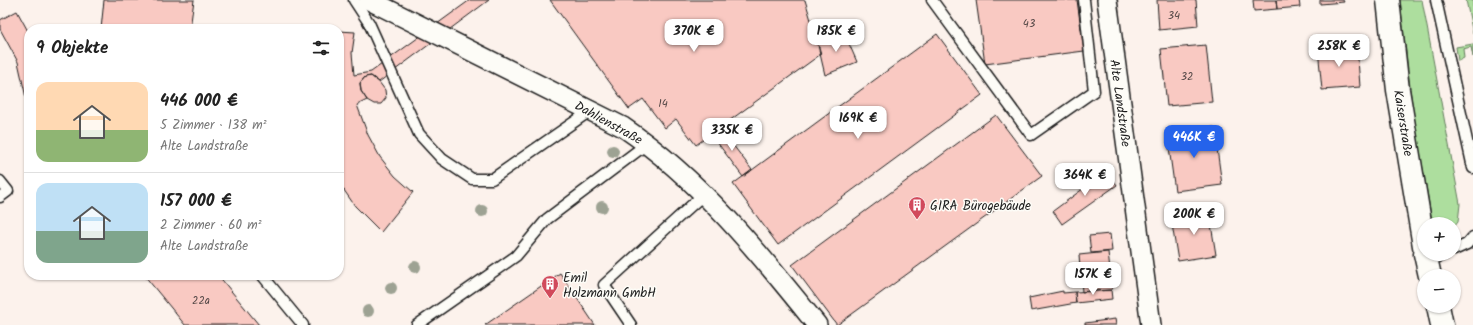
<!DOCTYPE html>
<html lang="de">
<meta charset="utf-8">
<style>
body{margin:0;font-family:Kalam,sans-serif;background:#f6f6f6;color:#222;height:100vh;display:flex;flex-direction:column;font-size:15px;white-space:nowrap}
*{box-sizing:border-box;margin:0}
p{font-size:13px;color:#767676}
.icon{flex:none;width:22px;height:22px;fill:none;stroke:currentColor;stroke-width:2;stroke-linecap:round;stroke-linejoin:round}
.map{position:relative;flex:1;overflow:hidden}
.panel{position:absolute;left:24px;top:24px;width:320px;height:256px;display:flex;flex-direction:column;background:#fff;border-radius:16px;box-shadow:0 1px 3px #0004}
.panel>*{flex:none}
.buttons{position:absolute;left:1417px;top:217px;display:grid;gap:8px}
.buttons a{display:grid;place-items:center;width:44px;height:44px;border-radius:50%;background:#fff;box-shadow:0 1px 3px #0004;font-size:20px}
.price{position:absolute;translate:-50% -34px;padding:0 9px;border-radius:8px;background:#fff;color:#222;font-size:13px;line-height:26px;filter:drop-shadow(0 1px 2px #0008)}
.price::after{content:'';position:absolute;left:50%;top:24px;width:12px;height:9px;margin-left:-6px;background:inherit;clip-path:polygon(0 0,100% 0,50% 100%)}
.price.current{background:#2563eb;color:#fff}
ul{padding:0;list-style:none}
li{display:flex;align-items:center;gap:12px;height:100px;padding:0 12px}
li+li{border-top:1px solid #e0e0e0}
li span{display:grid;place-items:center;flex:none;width:112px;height:80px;border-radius:12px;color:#555}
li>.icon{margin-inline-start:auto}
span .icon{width:48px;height:48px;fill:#fffc;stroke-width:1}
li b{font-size:17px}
h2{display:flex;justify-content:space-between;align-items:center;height:48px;padding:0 12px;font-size:17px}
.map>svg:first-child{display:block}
</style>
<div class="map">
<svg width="1473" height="325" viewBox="0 0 1473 325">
<rect width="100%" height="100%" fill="#fcf2ec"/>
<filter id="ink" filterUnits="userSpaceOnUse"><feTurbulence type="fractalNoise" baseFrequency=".025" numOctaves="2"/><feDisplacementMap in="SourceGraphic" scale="8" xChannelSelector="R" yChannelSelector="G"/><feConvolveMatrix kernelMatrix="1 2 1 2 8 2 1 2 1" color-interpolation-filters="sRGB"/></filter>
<g filter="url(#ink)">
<path fill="#adde9e" stroke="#647d5d" d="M1400,0H1422L1460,204L1458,222L1454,227V224H1433L1432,220L1413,113Z
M1466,0H1473V34Z
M1473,44V57L1471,47L1463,49L1464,58L1458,61L1456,47Z"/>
<path fill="#f9c9c2" stroke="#1c1c1c" d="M104,0H194L190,29H101Z
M470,0H489L379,82L371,76L365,77L360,83L361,91L367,100L357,105L368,135L380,157L395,176L413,192L381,232L355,206L339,183V31L355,32L352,53L354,75L371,72Z
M550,0H805L821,54L696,145L676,119L665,128L643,99L629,109Z
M976,0H1077L1084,51L985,64Z
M1157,0H1196L1198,26L1159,30Z
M1253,0H1276L1277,9L1254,11Z
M1276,0H1299L1300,7L1277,9Z
M1320,0H1343L1344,2L1320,4Z
M17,11L29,33V111L18,62L0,29V20Z
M843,30L857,62L825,75L817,41Z
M937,34L982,95L778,245L733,184Z
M1206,45L1212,102L1167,106L1161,49Z
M1357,45L1360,87L1322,90L1318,49Z
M371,76L379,82L385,90L386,98L381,104H374L367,100L361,91L360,83L365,77Z
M996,115L1042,176L837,325L792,265Z
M1214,127L1222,185L1175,191L1167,133Z
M720,128L752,170L743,177L711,134Z
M1107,171L1117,185L1062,224L1053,211Z
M1209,212L1216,255L1178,261L1171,218Z
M1110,234L1112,251L1091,253L1089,236Z
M1108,252L1112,290L1082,292L1079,255Z
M560,273L595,325H485Z
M144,275H218L259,325H185Z
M1111,290L1112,299L1076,303L1075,292Z
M1063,291V293L1075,292L1076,303L1031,311L1029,298Z
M1115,319L1116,325H1085V323Z"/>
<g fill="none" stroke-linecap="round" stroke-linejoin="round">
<g stroke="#1c1c1c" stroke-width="13">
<path id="service" d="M354,0L369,23L419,134L442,159L472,179H492L590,111
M932,0L1031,135L1094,91L1084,0
M1436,0L1473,168
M0,181L8,191L0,197
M1454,250L1467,244L1473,237
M1427,262L1445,254
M262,275L303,325
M417,325L516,256L547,219L648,143
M631,325L604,285L704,194"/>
</g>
<g stroke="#1c1c1c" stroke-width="22">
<path id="minor" d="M369,0L623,127C700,179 760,254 817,325
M1107,0L1151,325"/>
</g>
<g stroke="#1c1c1c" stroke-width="25">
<path id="secondary" d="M1388,0L1398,90L1424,246
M1425,254L1430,276
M1438,306L1442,325"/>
</g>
<use href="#service" stroke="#fdfcf7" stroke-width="10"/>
<use href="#minor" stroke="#fdfcf7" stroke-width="19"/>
<use href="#secondary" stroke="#fdfcf7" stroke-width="22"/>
</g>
<g fill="#9da293">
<circle cx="613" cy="151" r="6"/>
<circle cx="602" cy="207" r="6"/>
<circle cx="482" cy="211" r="6"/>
<circle cx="415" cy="267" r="6"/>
<circle cx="391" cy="288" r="6"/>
<circle cx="368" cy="311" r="6"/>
</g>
</g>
<defs>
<g id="building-pin" transform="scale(0.9)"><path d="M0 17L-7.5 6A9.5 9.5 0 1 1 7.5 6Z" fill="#d1495b" stroke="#fdfcf7"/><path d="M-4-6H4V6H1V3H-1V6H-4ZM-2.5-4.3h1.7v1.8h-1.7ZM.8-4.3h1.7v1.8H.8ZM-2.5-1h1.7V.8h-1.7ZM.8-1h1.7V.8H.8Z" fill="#fff"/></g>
</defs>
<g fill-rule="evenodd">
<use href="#building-pin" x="917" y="205"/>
<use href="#building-pin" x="550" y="284"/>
</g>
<g text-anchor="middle" stroke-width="3" stroke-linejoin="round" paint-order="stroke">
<g font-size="11" fill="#534746">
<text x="1174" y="19">34</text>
<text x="1029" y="27">43</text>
<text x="1187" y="80">32</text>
<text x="663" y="107">14</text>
<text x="201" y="304">22a</text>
</g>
<g font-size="13" fill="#1c1c1c" stroke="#fdfcf7">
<text transform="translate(1121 103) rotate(82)" y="5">Alte Landstraße</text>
<text transform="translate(609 122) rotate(29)" y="5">Dahlienstraße</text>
<text transform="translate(1404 123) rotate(81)" y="5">Kaiserstraße</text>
</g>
<g font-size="13" fill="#1c1c1c" stroke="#fdfcf7" text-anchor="start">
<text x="930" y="210">GIRA Bürogebäude</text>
<text x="563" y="282">Emil<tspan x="563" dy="15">Holzmann GmbH</tspan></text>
</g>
</g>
</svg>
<div class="buttons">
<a>+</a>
<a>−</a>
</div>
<b class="price" style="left:694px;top:53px">370K €</b>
<b class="price" style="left:836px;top:53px">185K €</b>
<b class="price" style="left:1339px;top:68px">258K €</b>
<b class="price" style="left:858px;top:140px">169K €</b>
<b class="price" style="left:732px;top:152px">335K €</b>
<b class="price current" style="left:1194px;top:159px">446K €</b>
<b class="price" style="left:1085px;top:197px">364K €</b>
<b class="price" style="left:1194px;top:236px">200K €</b>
<b class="price" style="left:1093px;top:296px">157K €</b>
<section class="panel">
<h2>9 Objekte<svg class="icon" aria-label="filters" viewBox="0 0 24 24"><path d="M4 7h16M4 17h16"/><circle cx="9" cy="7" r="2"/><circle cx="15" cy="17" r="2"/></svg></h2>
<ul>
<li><span style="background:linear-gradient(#ffd9b3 60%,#8fb573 0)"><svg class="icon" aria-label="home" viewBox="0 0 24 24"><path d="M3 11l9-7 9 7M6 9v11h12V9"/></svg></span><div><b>446 000 €</b><p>5 Zimmer · 138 m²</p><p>Alte Landstraße</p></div></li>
<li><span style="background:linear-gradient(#bfe0f5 60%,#7fa58c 0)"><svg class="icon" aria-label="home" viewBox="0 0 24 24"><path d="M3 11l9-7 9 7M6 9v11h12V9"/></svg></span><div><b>157 000 €</b><p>2 Zimmer · 60 m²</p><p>Alte Landstraße</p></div></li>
</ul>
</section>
</div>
